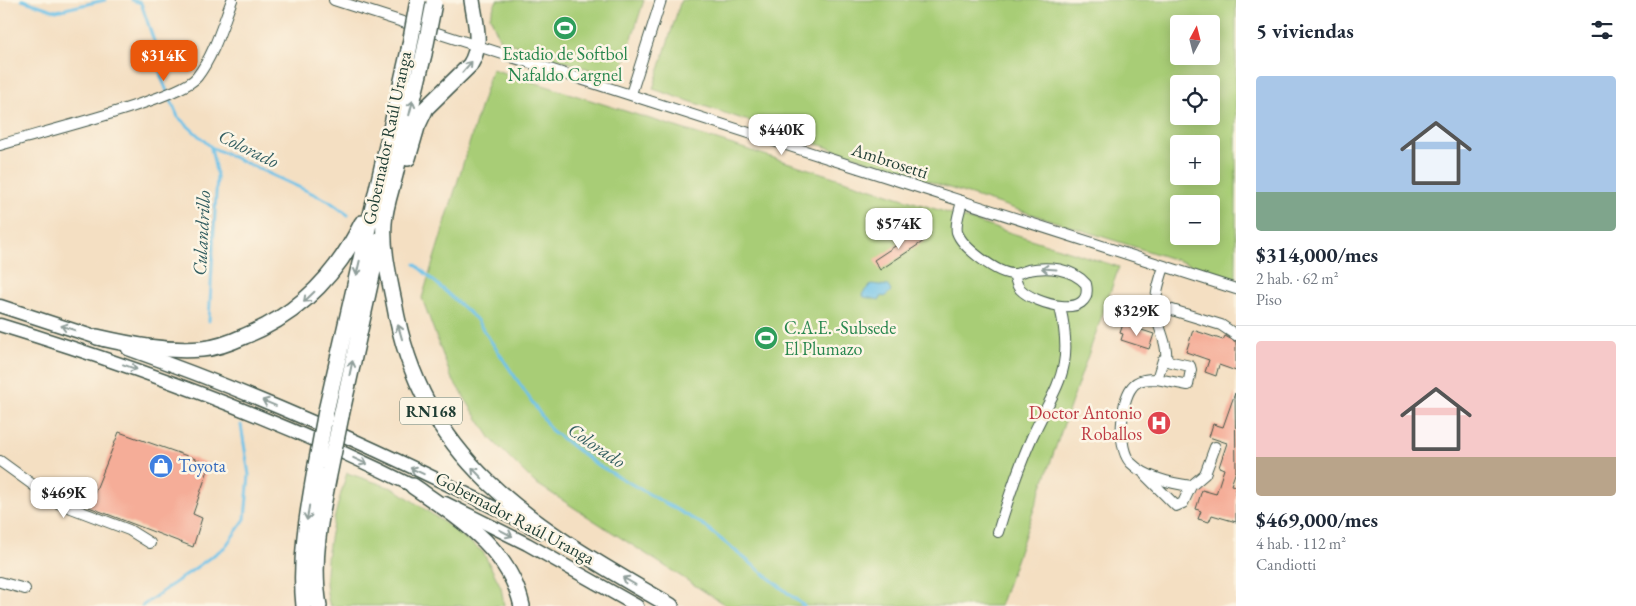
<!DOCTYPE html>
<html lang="es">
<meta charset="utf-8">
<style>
body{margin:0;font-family:"EB Garamond",serif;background:#f2f2f3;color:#1f2937;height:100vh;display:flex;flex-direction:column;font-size:19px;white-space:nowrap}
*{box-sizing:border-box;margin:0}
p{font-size:16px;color:#747a83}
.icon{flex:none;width:28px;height:28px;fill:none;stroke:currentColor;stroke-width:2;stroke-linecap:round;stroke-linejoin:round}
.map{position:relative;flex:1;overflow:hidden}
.drawer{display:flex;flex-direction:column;background:#fff;width:400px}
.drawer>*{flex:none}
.needle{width:32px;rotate:7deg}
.controls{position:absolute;left:1170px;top:15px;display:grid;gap:10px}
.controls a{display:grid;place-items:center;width:50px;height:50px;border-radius:5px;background:#fff;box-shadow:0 2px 12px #0003;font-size:25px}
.price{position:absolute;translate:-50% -42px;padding:0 11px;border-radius:10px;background:#fff;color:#222;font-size:16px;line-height:32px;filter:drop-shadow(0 1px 2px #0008)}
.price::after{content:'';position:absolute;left:50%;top:30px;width:15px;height:11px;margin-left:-8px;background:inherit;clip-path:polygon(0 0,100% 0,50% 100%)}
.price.active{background:#ea580c;color:#fff}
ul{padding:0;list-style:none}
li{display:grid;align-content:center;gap:10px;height:265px;padding:0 20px}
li+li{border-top:1px solid #e0e1e3}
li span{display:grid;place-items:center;height:155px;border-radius:5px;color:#555}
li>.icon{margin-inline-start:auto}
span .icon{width:90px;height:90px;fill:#fffc;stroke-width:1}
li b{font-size:21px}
h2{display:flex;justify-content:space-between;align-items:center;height:60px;padding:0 20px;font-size:21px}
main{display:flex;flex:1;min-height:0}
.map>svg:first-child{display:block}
</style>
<main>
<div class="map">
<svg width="1236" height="606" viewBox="0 0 1236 606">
<rect width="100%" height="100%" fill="#fcf5e5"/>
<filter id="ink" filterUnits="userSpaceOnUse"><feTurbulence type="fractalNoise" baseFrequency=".02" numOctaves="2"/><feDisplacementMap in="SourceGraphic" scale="10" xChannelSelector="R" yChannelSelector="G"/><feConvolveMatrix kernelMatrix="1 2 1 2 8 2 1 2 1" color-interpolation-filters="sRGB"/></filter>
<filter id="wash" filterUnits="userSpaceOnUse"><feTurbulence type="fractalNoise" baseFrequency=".0096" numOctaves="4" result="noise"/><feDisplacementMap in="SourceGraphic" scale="20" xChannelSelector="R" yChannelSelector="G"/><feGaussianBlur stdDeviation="1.12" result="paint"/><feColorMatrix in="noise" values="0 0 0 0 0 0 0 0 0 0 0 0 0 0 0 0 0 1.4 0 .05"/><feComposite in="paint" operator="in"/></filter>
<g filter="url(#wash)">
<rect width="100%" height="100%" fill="#f4dfc2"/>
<path fill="#a8cd76" stroke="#648555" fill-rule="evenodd" d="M497,0H644L619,79L500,40L490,16Z
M681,0H1236V279L943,186L653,89ZM1179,24H1211V56H1179ZM1179,84H1211V116H1179ZM1179,144H1211V176H1179ZM1179,204H1211V236H1179Z
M492,69L1119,267L1000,606H727L534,482L491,439L451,377L422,298Z
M347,473L395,489L445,523L483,552L501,587L504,606H330C318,570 336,509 347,473Z"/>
<path fill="#6dc2e9" stroke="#46808e" d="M871,284L888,286L891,291L885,297L882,296L880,300L864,297L862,294Z"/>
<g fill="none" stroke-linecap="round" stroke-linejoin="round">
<path stroke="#6dc2e9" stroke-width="3" d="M22,0L56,11L105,0
M132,0L141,3L157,50L161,77L178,117L211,147L329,201L348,215
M415,264L476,319L551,430L596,464L702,524L804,606
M209,321L217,176L211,148
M142,606L225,547L245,519L249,475L241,425"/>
</g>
<g id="blocks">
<path fill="#f5ad98" d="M918,231L924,241L880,270L874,260Z
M1123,324L1154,334L1149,349L1121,340L1123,334L1120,333Z
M1193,330L1223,340L1225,336L1236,342V371L1219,365L1216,376L1205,372L1209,360L1186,352Z
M1235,393L1236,471L1231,485L1236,486V522L1212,515L1209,522L1198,519L1201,511L1196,509L1202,490L1216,494L1224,469L1219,467L1227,443L1209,437L1213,424L1223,427Z
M119,432L210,464L193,514L202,518L193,547L89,507Z"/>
</g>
</g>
<g filter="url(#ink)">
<use href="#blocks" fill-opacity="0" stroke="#3f5549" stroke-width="1"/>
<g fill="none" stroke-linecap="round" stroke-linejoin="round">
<g stroke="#3f5549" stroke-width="12">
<path id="minor" d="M334,0L1236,289
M631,94L661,0
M0,145C35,134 180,99 197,77C214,55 222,26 232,0
M962,201C960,211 955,222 957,232C962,247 997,274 1014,274C1018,274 1024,271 1028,270C1048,266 1072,268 1086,284C1094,321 1034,304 1020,289C1016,285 1016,279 1014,274
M1164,267C1159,282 1154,298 1156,314C1159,330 1168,344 1166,360
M1156,305L1221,325L1236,335
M1163,360L1190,366L1191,370L1188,385L1157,379Z
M1157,379C1148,379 1138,379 1132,387C1120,402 1117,449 1131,463C1146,478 1171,483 1191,486L1205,474L1215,447
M0,461L58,503L129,530L150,543
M1145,475L1176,506L1183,503L1191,486
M998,532C1008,499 1018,468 1032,437C1057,383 1075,370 1060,307
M0,582L25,589"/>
</g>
<g stroke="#3f5549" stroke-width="15">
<path id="major" d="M0,306L104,340
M0,325C145,369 286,422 421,490
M128,349C270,399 408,462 541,532
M445,503L527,544L637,606"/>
</g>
<g stroke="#3f5549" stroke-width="18">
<path id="highway" d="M424,54C414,95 404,135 395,175C391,191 385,207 384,223C382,248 389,277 394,302C422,467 539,529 671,606
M408,158L417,127L426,108L470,65C483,45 475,22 472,0
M97,337C132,345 166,352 202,349C217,348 232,342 245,336C299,314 337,275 362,223
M326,411L409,50
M341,416L380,239
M413,486C459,518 509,548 522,606
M304,606C299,559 308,511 316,465
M319,606C311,560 321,514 330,470"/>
</g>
<use href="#minor" stroke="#fff" stroke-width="10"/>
<use href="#major" stroke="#fff" stroke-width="12"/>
<use href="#highway" stroke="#fff" stroke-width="15"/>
<g stroke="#3f5549" stroke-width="18" stroke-linecap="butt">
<path id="highway-bridge" d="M409,50L418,0
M424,54L434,3
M316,465L326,411
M330,470L341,416"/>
</g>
<use href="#highway-bridge" stroke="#fff" stroke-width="15"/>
</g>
<defs><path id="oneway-shaft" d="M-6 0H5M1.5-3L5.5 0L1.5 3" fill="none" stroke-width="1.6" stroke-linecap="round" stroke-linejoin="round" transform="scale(1.25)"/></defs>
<g stroke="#8f9e9a">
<use href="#oneway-shaft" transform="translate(467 67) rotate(-49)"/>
<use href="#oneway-shaft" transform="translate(411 108) rotate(-76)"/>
<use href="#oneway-shaft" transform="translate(358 268) rotate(103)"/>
<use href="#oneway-shaft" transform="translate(1049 269) rotate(-176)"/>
<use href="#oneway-shaft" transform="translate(309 297) rotate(136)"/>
<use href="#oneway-shaft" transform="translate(68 328) rotate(-162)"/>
<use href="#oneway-shaft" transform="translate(400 332) rotate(-106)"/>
<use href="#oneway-shaft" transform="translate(130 367) rotate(20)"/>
<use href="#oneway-shaft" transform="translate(351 368) rotate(-78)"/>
<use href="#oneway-shaft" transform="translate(269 403) rotate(-157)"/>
<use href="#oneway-shaft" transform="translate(360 461) rotate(25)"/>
<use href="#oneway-shaft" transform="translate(417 471) rotate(-155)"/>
<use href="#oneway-shaft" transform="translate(477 473) rotate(-134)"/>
<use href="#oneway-shaft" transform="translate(308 513) rotate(99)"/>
<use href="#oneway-shaft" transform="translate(506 533) rotate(27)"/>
<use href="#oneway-shaft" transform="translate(629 581) rotate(-150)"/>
</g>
</g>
<defs>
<g id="stadium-disc" transform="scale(1.25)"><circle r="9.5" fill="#2e9e5b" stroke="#fcf5e5"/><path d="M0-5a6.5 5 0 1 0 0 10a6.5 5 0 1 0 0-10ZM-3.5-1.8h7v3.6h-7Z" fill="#fff"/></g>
<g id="hospital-disc" transform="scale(1.25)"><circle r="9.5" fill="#e0444e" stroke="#fcf5e5"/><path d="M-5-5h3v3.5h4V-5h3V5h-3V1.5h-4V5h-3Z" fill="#fff"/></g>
<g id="shop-disc" transform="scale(1.25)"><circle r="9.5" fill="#3f7fe0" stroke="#fcf5e5"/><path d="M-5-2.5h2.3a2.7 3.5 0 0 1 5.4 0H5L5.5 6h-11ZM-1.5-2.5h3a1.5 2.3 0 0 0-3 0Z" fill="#fff"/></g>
</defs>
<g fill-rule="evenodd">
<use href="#stadium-disc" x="565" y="28"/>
<use href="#stadium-disc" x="766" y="338"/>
<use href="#hospital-disc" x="1159" y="423"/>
<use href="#shop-disc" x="161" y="466"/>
</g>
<g text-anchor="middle" stroke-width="5" stroke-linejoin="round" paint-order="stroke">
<rect fill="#fcf5e5" stroke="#617469" stroke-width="1" x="400" y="397.5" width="62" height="27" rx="4"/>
<g font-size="16" font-weight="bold" fill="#1f3d34">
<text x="431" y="417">RN168</text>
</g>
<g font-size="18" fill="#27864d" stroke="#fcf5e5">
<text x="565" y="60">Estadio de Softbol<tspan x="565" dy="21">Nafaldo Cargnel</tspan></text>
<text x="784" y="334" text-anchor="start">C.A.E. -Subsede<tspan x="784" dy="21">El Plumazo</tspan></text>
</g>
<g font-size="18" fill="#1f3d34" stroke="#fcf5e5">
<text transform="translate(387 138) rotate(-78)" y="6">Gobernador Raúl Uranga</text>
<text transform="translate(890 161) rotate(18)" y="6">Ambrosetti</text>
<text transform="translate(515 518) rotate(28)" y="6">Gobernador Raúl Uranga</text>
</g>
<g font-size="18" fill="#be3a42" stroke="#fcf5e5" text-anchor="end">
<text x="1142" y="419">Doctor Antonio<tspan x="1142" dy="21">Roballos</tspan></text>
</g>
<g font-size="18" fill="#366cbe" stroke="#fcf5e5" text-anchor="start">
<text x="178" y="472">Toyota</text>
</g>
<g font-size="19" font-style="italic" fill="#325e61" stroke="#fcf5e5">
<text transform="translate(249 148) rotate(26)" y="7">Colorado</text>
<text transform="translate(201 233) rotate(-87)" y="7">Culandrillo</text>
<text transform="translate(597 445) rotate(34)" y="7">Colorado</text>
</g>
</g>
</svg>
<div class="controls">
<a><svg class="needle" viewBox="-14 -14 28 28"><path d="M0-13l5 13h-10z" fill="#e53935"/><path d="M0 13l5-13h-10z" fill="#747a83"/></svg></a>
<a><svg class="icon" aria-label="locate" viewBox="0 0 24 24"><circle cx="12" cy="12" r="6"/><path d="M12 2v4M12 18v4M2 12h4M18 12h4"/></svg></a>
<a>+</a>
<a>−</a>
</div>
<b class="price active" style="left:164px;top:82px">$314K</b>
<b class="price" style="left:782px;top:156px">$440K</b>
<b class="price" style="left:899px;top:250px">$574K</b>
<b class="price" style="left:1137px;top:337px">$329K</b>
<b class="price" style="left:64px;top:519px">$469K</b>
</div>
<section class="drawer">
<h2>5 viviendas<svg class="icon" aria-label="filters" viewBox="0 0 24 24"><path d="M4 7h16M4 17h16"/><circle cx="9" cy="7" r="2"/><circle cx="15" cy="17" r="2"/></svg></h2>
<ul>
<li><span style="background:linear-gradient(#a9c7e8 75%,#7fa58c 0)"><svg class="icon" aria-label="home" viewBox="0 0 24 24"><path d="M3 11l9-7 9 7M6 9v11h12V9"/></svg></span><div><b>$314,000/mes</b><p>2 hab. · 62 m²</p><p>Piso</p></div></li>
<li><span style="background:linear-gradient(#f6c9c9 75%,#b9a48a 0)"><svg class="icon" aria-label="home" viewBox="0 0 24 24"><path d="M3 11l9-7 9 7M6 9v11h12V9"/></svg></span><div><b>$469,000/mes</b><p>4 hab. · 112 m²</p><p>Candiotti</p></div></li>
</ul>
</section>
</main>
